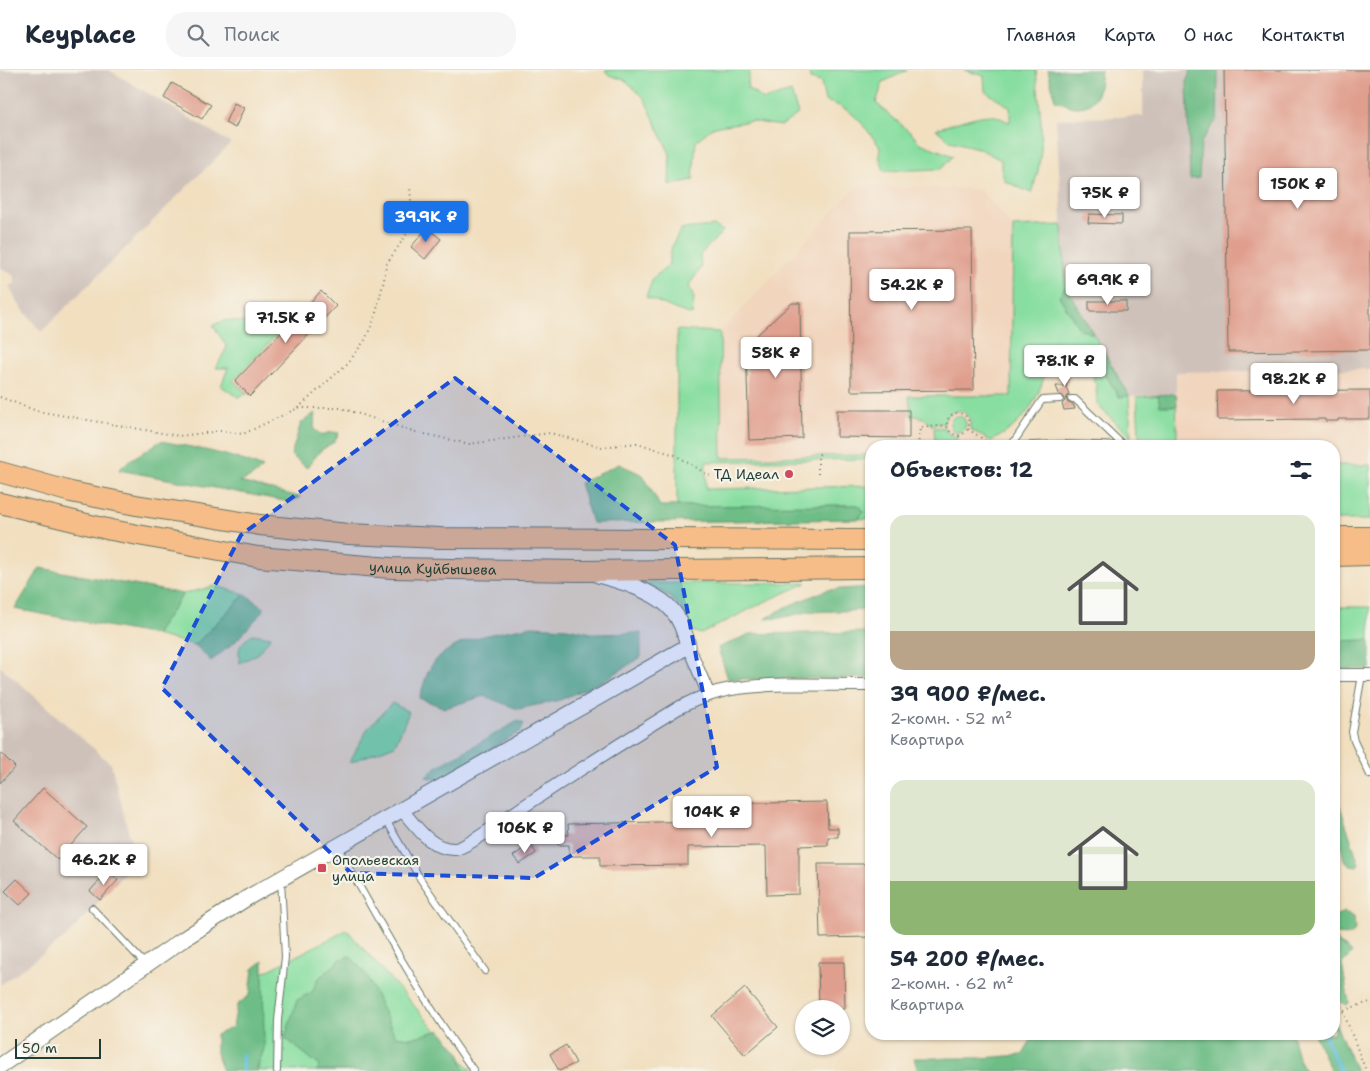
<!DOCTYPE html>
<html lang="ru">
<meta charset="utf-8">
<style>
body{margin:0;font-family:"Shantell Sans",sans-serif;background:#f6f6f7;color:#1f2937;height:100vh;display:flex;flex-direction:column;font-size:19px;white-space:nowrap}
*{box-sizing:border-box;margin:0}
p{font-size:16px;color:#747a83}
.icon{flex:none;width:28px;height:28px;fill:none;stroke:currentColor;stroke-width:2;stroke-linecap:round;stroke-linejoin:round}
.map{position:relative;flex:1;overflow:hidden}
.side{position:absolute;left:865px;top:370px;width:475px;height:600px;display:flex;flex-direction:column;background:#fff;border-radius:20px;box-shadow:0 1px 4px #0004}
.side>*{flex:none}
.controls{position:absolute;left:795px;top:930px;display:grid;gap:10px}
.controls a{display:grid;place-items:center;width:55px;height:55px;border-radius:50%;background:#fff;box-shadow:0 1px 4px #0004;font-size:25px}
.scale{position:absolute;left:15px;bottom:12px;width:86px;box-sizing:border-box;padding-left:5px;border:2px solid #1f3d34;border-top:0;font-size:14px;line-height:18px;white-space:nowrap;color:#1f3d34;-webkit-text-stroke:4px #f7f3e8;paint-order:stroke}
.price{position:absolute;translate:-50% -42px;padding:0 11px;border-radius:5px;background:#fff;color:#222;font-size:16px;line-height:32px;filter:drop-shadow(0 1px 2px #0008)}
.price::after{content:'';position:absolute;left:50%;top:30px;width:15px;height:11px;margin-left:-8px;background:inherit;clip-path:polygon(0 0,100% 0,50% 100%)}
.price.active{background:#1a73e8;color:#fff}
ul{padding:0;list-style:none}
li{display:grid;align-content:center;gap:10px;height:265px;padding:0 25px}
li span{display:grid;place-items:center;height:155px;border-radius:15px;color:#555}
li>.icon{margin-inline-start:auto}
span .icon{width:90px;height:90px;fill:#fffc;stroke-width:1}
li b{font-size:21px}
h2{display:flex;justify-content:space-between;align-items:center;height:60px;padding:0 25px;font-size:21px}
header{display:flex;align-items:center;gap:30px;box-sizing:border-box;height:70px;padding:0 25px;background:#fff;border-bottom:1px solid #e0e1e3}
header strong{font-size:24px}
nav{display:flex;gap:28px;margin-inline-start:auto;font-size:18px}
.search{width:350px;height:45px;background:#f6f6f7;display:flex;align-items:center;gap:12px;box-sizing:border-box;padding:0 18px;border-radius:20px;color:#747a83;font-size:19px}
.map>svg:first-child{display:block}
</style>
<header>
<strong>Keyplace</strong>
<div class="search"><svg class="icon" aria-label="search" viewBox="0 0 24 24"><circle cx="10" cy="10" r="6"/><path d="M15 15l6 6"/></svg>Поиск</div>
<nav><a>Главная</a><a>Карта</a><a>О нас</a><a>Контакты</a></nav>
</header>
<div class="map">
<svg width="1370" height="1001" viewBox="0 0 1370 1001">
<rect width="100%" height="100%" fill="#f7f3e8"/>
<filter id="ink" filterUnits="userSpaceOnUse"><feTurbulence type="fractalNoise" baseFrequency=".02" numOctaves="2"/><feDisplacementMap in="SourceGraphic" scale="10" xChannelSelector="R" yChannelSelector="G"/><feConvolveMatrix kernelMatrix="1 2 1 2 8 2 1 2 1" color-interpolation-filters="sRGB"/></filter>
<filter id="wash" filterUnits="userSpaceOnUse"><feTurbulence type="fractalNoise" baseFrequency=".0096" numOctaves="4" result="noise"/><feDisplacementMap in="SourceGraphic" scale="20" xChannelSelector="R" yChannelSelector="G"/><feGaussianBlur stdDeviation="1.12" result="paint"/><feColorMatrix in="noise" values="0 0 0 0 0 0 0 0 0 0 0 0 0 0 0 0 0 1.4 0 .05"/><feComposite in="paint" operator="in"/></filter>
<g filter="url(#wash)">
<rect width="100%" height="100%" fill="#f1dfc0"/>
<path fill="#f1d5bd" d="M857,116L980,119L1013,157L1011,326L986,376H871V385L721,388L720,262Z
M1370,299V395H1334V376H1178L1176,302Z"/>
<path fill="#cec1ba" d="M0,0H109L231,73L41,262L17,232L9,216L16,213L13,205L0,197Z
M1143,0H1370V299L1176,302V324L1129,326L1066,216L1056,49L1143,46Z
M0,596L111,694L136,791L66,867L0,915Z"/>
<path fill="#88dea1" stroke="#548e6a" d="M604,0H750L747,18L764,30L791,22L798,44L781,56L751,51L713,57L696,71L693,110L669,115L670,84L644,28L625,10L609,5Z
M809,0H908L883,12L876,33L912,64L920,73L953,86L941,99L884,101L879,86L880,77C862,54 855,39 825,31L821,12L810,9Z
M964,0H1036C1040,43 1048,82 1031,123L1005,111L1001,99V90L978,78L950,71L936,59C950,55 983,42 995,46C1000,47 1005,51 1010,52V37L985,21L984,6Z
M1062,155L1066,216L1129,326L1131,367L1097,335L1096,315L1088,291L1077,281L1050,282C1042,323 1030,352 991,371L970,359V349L963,341H954L946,347L944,353L931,355L924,348L911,345L909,326H1011L1013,157Z
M714,156L723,161L700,185L701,198L689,215L694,228L692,245L677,240L646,227L653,208L668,196L672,176L681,159Z
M227,250L262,255L290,251L233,311L247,324L238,327L221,316L228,298H216L227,277L213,255Z
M677,260L720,262L722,388L871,385V389L706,392V419L871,416V448L859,449L863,442L858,435L677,436Z
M1176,324L1177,364L1175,372L1144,373L1139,365L1137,327Z
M950 354a8 8 0 1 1 16 0a8 8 0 1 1-16 0Z
M944,357L950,365L957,367V371L935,372L934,358Z
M1334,395H1370V450H1334Z
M641,513H807L762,533L701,564L692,561C685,534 666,521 641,513Z
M215,516L245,524L195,575L155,565L183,524Z
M1334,537H1370V570L1334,571Z
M252,564L271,567L257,584L240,593C237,576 240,575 252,564Z
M392,633L409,642L395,675L349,693L368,658Z
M347,860L472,1001H259L253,908Z"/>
<path fill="#6ebd87" stroke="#467d5e" d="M1048,0H1101C1099,16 1100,36 1078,37C1072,38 1062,32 1055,30Z
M1191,0H1218L1217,49L1201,72L1199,108L1190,109L1187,10Z
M1066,216L1093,264L1079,259L1059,226Z
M1105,284L1129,326L1119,327L1097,290Z
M1176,324L1177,336H1160L1158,325Z
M315,343L314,359L321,365L332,362L339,363L334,372L320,381L307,398L291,385L301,353Z
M161,371C196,378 231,384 263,398L251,407L240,412L300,427L290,432L119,400L127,392Z
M619,394L643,405L660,436L858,435L863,442L859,449L592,453L580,413Z
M40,498L183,524L155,565L15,539Z
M871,517V540L807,542L780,548L765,549L788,536L827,520Z
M245,524L265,539L235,572L211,591L195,575Z
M532,556L567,558L596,564L641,563V587L605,610L560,630L518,639L484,626L445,638L419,628C423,618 426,604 432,595C452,567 500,563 532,556Z
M871,562V608L728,609L718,578L750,564Z
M1370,570V599H1334V571Z
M518,651L524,654L521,661L438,710L426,707L435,698Z
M1334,718L1359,794L1357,796L1351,795L1344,790L1340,771L1334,762Z
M1345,842L1354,847L1355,859L1352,865L1334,864V846Z
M1334,868C1339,876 1347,876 1352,883L1342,894L1349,933L1347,935L1334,930Z
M350,886L366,904L395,966L411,968L440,960L459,982L465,1001H316L320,996L285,968L297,930L312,922L318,909L341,889Z
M263,891L264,979L257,998L258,1001H223L216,983V965L233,957L237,935L250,925L253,899Z
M1334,950L1356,1001H1331L1314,964H1334Z
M1034,964H1292L1299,991L1305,1001H918L914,988H981L1023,985Z"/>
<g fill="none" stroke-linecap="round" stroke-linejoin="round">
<path stroke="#62bddf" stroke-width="4" d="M1324,964L1340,1001
M242,985L243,1001"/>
</g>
<g id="blocks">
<path fill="#e09f8e" d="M1224,0H1370V280L1228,282Z
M172,13L211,35L202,49L164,28Z
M234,33L244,38L235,58L225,53Z
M1089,144L1122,145V154L1088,153Z
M427,158L441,169L425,189L411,177Z
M972,160L974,320L851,321L850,161Z
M321,221L336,236L250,326L235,311Z
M1089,231H1126V241H1089Z
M792,233H800L802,368L749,370L746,275Z
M1071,296L1066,317L1069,324L1066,329L1068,333L1073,334L1075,339L1064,340L1062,334L1065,331L1064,327L1059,324L1056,316H1064L1057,297Z
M1370,320V349H1338V351H1325V349L1218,350L1217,321Z
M837,340H909V368L837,367Z
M0,682L15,697L0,713Z
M43,718L87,757L58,790L14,751Z
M827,732L828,758H838V767H828V775L799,776V824L767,825L766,776L688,777V795L600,796V786H569V775H558V765H569L568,754L702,751V734Z
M530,774L536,783L520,794L513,786Z
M818,794H871V867L820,868Z
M108,801L118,810L100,830L90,821Z
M17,809L32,823L20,835L5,821Z
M818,892H844L845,939H819Z
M745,918L778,957L745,985L712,946Z
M566,975L576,993L559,1001L550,984Z"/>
</g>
</g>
<g filter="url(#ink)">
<use href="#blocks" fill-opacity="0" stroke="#687665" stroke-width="1"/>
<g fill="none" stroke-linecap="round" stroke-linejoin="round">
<g stroke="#687665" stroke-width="8">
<path id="service" d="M1071,329H1075L1123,375
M1010,376L1059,374L1127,376
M1011,376L1042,330L1060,329
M1362,605L1352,662L1354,671L1370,705
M386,750L421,810L485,901
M337,776C380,853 422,930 474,1001
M92,838L145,894
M277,1001L278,950L285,887L281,810"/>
</g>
<g stroke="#687665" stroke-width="14">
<path id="minor" d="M688,576L709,625
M1334,605H1370
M402,740C416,756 431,780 455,779C465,778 491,759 501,752C559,712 620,674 680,637C696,629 713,622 731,619C775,612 826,615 871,615"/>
</g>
<g stroke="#687665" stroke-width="17">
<path id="tertiary" d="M0,996L185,868L247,828L688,576C685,563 681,550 672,540C657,522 621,511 598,505"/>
</g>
<g stroke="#687665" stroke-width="22">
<g id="trunk">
<path d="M0,402L71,422L136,435L260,455L348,464L440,468L871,470"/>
<path id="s1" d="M0,433L111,460L258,487L391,498L580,501L871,498"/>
<path d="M1334,467H1370"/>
<path d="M1334,486L1370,485"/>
</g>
</g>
<path stroke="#687665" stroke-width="2" stroke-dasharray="1 4" stroke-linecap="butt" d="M0,327L37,341L179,366L221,361L243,364L298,338H341L412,361L469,374L550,363L602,377L637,373L675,385L710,406
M298,338L348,293L365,270L375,247L384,210L386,195L418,147L411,131L410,117
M947 354a11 11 0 1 1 22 0a11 11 0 1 1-22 0Z
M968,359L993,376
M959,366L960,376
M918,376L920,358L947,355
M818,404V385L822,382
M1334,918L1366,1001
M1344,940L1370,932"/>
<use href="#service" stroke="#fff" stroke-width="6"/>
<use href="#minor" stroke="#fff" stroke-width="12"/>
<use href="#tertiary" stroke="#fff" stroke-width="15"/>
<use href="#trunk" stroke="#f7bd88" stroke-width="20"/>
</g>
</g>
<path fill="#1d4ed8" fill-opacity="0.2" stroke="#1d4ed8" stroke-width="4" stroke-dasharray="10 6" stroke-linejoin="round" d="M455,308L675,475L717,697L534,808L351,803L162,618L241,465Z"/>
<g fill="#d1495b" stroke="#f7f3e8" stroke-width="2">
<circle cx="789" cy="404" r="5"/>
<rect x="317" y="793" width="10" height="10" rx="2.5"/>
</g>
<g text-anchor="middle" stroke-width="4.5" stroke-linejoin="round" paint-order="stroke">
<g font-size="14" fill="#1f3d34" stroke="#f7f3e8" text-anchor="end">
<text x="779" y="409">ТД Идеал</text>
<text x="332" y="795" text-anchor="start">Опольевская<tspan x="332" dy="16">улица</tspan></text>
</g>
<g font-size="14" fill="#1f3d34" stroke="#f7f3e8">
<text dy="5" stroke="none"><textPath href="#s1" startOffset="439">улица Куйбышева</textPath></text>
</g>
</g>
</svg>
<div class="controls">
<a><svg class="icon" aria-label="layers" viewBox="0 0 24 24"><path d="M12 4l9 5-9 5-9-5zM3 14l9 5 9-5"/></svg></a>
</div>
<div class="scale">50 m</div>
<b class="price" style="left:1298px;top:140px">150K ₽</b>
<b class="price" style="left:1105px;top:149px">75K ₽</b>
<b class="price active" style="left:426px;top:173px">39.9K ₽</b>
<b class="price" style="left:1108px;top:236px">69.9K ₽</b>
<b class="price" style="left:912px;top:241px">54.2K ₽</b>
<b class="price" style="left:286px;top:274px">71.5K ₽</b>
<b class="price" style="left:776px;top:309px">58K ₽</b>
<b class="price" style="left:1065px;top:317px">78.1K ₽</b>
<b class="price" style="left:1294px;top:335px">98.2K ₽</b>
<b class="price" style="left:712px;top:768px">104K ₽</b>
<b class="price" style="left:525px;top:784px">106K ₽</b>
<b class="price" style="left:104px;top:816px">46.2K ₽</b>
<section class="side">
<h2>Объектов: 12<svg class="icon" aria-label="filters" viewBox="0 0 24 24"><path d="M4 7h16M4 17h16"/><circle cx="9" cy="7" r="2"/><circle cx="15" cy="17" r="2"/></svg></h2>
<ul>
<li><span style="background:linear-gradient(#dfe7d0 75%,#b9a48a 0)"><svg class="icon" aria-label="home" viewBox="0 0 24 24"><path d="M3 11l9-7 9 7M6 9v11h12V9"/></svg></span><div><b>39 900 ₽/мес.</b><p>2-комн. · 52 m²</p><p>Квартира</p></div></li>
<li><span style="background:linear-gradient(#dfe7d0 65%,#8fb573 0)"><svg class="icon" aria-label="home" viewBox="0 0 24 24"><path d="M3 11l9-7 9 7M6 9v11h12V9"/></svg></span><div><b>54 200 ₽/мес.</b><p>2-комн. · 62 m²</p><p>Квартира</p></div></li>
</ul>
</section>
</div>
